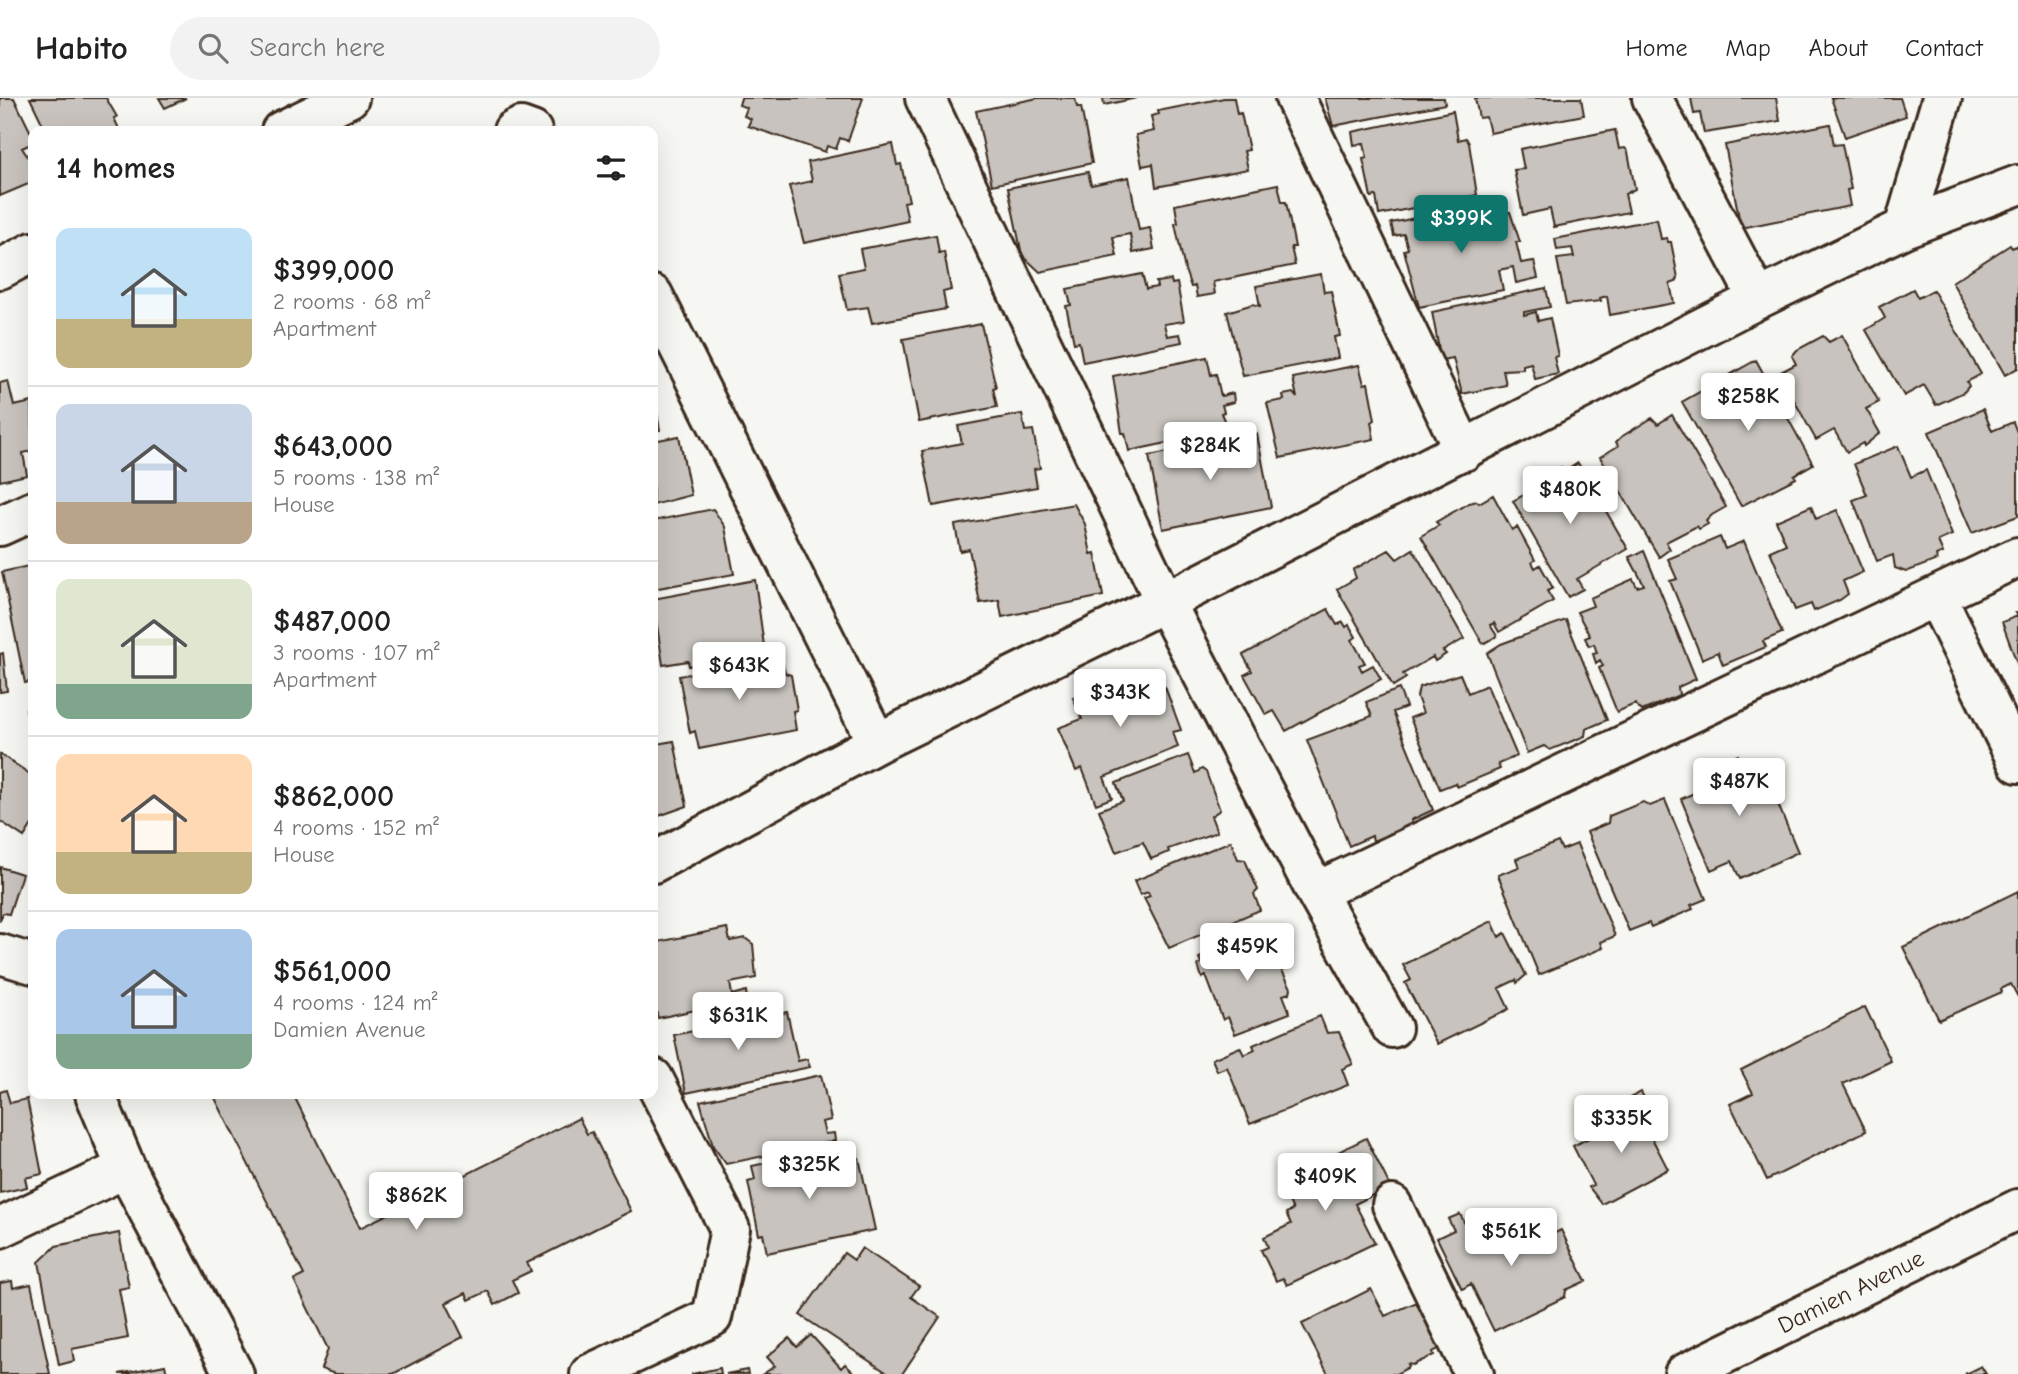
<!DOCTYPE html>
<meta charset="utf-8">
<style>
body{margin:0;font-family:"Comic Neue",sans-serif;background:#f2f2f2;color:#222;height:100vh;display:flex;flex-direction:column;font-size:26px;white-space:nowrap}
*{box-sizing:border-box;margin:0}
p{font-size:23px;color:#767676}
.icon{flex:none;width:38px;height:38px;fill:none;stroke:currentColor;stroke-width:2;stroke-linecap:round;stroke-linejoin:round}
.map{position:relative;flex:1;overflow:hidden}
.side{position:absolute;left:28px;top:28px;width:630px;height:973px;display:flex;flex-direction:column;background:#fff;border-radius:14px;box-shadow:0 7px 28px #0002}
.side>*{flex:none}
.price{position:absolute;translate:-50% -60px;padding:0 16px;border-radius:7px;background:#fff;color:#222;font-size:23px;line-height:46px;filter:drop-shadow(0 2px 4px #0008)}
.price::after{content:'';position:absolute;left:50%;top:42px;width:21px;height:16px;margin-left:-10px;background:inherit;clip-path:polygon(0 0,100% 0,50% 100%)}
.price.on{background:#0f766e;color:#fff}
ul{padding:0;list-style:none}
li{display:flex;align-items:center;gap:21px;height:175px;padding:0 28px}
li+li{border-top:2px solid #e0e0e0}
li span{display:grid;place-items:center;flex:none;width:196px;height:140px;border-radius:14px;color:#555}
li>.icon{margin-inline-start:auto}
span .icon{width:84px;height:84px;fill:#fffc;stroke-width:1}
li b{font-size:30px}
h2{display:flex;justify-content:space-between;align-items:center;height:84px;padding:0 28px;font-size:30px}
header{display:flex;align-items:center;gap:42px;box-sizing:border-box;height:98px;padding:0 35px;background:#fff;border-bottom:2px solid #e0e0e0}
header strong{font-size:33px}
nav{display:flex;gap:38px;margin-inline-start:auto;font-size:24px}
.search{width:490px;height:63px;background:#f2f2f2;display:flex;align-items:center;gap:18px;box-sizing:border-box;padding:0 24px;border-radius:38px;color:#767676;font-size:26px}
.map>svg:first-child{display:block}
</style>
<header>
<strong>Habito</strong>
<div class="search"><svg class="icon" aria-label="search" viewBox="0 0 24 24"><circle cx="10" cy="10" r="6"/><path d="M15 15l6 6"/></svg>Search here</div>
<nav><a>Home</a><a>Map</a><a>About</a><a>Contact</a></nav>
</header>
<div class="map">
<svg width="2018" height="1276" viewBox="0 0 2018 1276">
<rect width="100%" height="100%" fill="#f6f6f2"/>
<filter id="ink" filterUnits="userSpaceOnUse"><feTurbulence type="fractalNoise" baseFrequency=".0143" numOctaves="2"/><feDisplacementMap in="SourceGraphic" scale="14" xChannelSelector="R" yChannelSelector="G"/><feConvolveMatrix kernelMatrix="1 2 1 2 8 2 1 2 1" color-interpolation-filters="sRGB"/></filter>
<g filter="url(#ink)">
<path fill="#c8c3be" stroke="#3b2a1e" stroke-width="2" d="M0,0H14L33,39V45L22,50L33,67V84L0,98Z
M30,0H106L117,19L114,20L120,33H46Z
M159,0H186L165,10Z
M741,0H863L848,43L840,40L836,51L827,48L825,54L748,28L751,21L744,18L747,10L739,7Z
M1038,0H1075L1077,9H1081L1092,65L992,87L976,13Z
M1103,0H1137L1104,7Z
M1224,0H1234L1237,16L1241,15L1249,52L1244,53L1248,71L1156,89L1153,66L1142,68L1136,37L1154,33L1151,18L1159,16L1158,13Z
M1325,0H1444L1445,6L1333,28Z
M1475,0H1581L1584,17L1490,35L1486,19L1479,20Z
M1691,0H1776L1780,23L1704,35L1700,15L1694,16Z
M1831,0H1900L1906,18L1845,39Z
M1453,13L1458,42L1466,40L1469,45L1477,97L1379,117L1376,98L1371,99L1363,61L1367,60L1364,45L1354,47L1352,34Z
M1830,26L1834,47L1842,46L1851,91L1847,92L1850,108L1741,130L1725,47Z
M1615,32L1619,51L1625,50L1628,54L1635,91L1625,96L1629,114L1554,129L1550,111L1523,117L1514,72L1524,71L1520,51Z
M893,46L897,67L901,66L909,103L904,104L908,123L804,145L789,88L812,83L808,64Z
M1088,74L1091,87L1129,79L1139,132L1150,130L1154,151L1133,155L1130,136L1113,139L1117,158L1040,174L1022,157L1008,90Z
M1278,86L1282,104H1286L1295,149H1291L1295,167L1213,184L1215,196L1197,199L1195,188L1191,189L1185,172L1175,126L1178,125L1175,107Z
M1459,111L1462,124L1510,114L1520,144H1516L1521,165L1534,163L1538,180L1516,185L1513,169L1499,172L1503,192L1419,209L1404,152L1408,151L1404,136L1394,138L1391,125Z
M1657,121L1661,141L1667,140L1668,144H1671L1678,180L1676,184L1670,186L1674,205L1610,217L1607,198L1600,200L1601,203L1566,207L1557,161L1574,159L1572,150L1557,152L1555,141Z
M936,137L939,155L944,154L951,192L943,194L946,211L872,225L868,209L847,212L839,175L864,170L860,151Z
M2010,147L2012,150L2018,147V270L2005,277L1952,184Z
M1142,176L1146,191L1157,189L1156,184L1171,182L1172,186L1177,185L1184,223L1164,226L1167,238L1180,236L1182,244L1083,264L1079,244L1074,245L1066,208L1071,207L1067,191Z
M1321,176L1324,194L1331,193L1340,238L1334,239L1338,260L1243,278L1227,214L1253,206L1260,208L1256,188Z
M1546,190L1550,209L1524,214V217L1536,214L1538,223L1550,220L1558,258L1554,259L1558,276L1535,281L1531,265L1523,267V271L1503,272L1506,287L1462,296L1453,260L1441,262L1432,214Z
M1913,191L1918,200L1933,192L1981,276L1967,284L1969,288L1964,294L1936,307L1924,287L1904,298L1866,232L1885,220L1879,209Z
M981,226L996,289L993,290L997,309L919,324L903,241Z
M1842,237L1879,304L1866,311L1880,335L1864,348L1863,345L1847,354L1834,332L1816,342L1779,275L1796,266L1792,258L1797,252L1823,238L1829,244Z
M1207,259L1211,277L1216,276L1221,298L1233,295L1234,304L1222,307L1224,314L1221,315L1228,332L1129,353L1125,335H1122L1113,278Z
M1756,262L1813,366L1794,377L1796,380L1741,408L1682,304Z
M1359,267L1364,286L1368,285L1375,322L1371,324L1374,341L1280,360L1267,305L1284,302L1283,297L1293,295L1297,300L1293,280Z
M8,283L14,308L32,304L33,353L23,355L27,377L0,383V285Z
M653,292L660,332L653,333Z
M1983,311L1992,333L2013,324L2018,337V418L1972,435L1929,334Z
M1022,316L1025,333L1033,332L1040,370L1034,371L1037,389L933,408L922,353L962,345L958,328Z
M1672,317L1726,409L1712,417L1706,423L1708,426L1699,431L1697,428L1666,444L1670,451L1659,459L1600,359L1618,348L1616,344L1621,339L1652,320L1658,326Z
M1257,336L1271,409L1163,431L1149,358Z
M679,338L691,397L653,407V343Z
M1898,348L1911,379L1926,372L1952,437L1938,443L1943,455L1936,458L1937,462L1906,474L1895,470L1893,457L1877,463L1853,402L1867,397L1854,366Z
M1578,365L1628,451L1577,481L1583,491L1568,499L1513,403L1531,393L1528,388L1561,369L1564,374Z
M1493,397L1512,432L1517,429L1535,462L1532,464L1535,470L1540,467L1553,490L1547,493L1553,503L1499,534L1494,525L1490,527L1497,538L1483,546L1421,438L1439,427L1436,424L1469,405L1477,403L1479,405Z
M1074,406L1085,426L1091,456L1095,455L1103,498L1002,519L999,502L980,505L969,451L960,453L955,427Z
M1811,408L1816,421L1837,412L1863,474L1843,483L1848,496L1840,502L1814,513L1811,506L1795,512L1770,453L1786,446L1776,423Z
M713,411L725,429L734,476L653,491V423Z
M1720,439L1725,451L1744,443L1782,535L1763,543L1766,549L1723,567L1718,554L1702,561L1670,483L1677,481L1668,461Z
M1413,451L1464,541L1443,553L1446,556L1435,563L1433,559L1403,576L1406,580L1393,588L1337,491L1356,480L1353,472L1389,452L1397,461Z
M1644,453L1696,581L1678,589L1679,597L1642,613L1635,606L1617,614L1599,570L1603,568L1600,562L1596,565L1593,556L1597,555L1594,546L1589,548L1585,540L1590,538L1577,514L1593,508L1590,500L1633,481L1637,489L1644,487L1629,459Z
M33,467V583L25,585L2,474Z
M755,482L764,548L711,558L712,564L689,568L688,563L663,567L653,501Z
M1328,511L1337,527L1343,524L1346,529L1349,527L1356,539L1352,542L1365,565L1359,567L1362,573L1373,567L1381,581L1286,633L1274,613L1266,617L1244,577L1252,573L1243,557Z
M2016,515H2018V568L2002,524L2018,518Z
M1566,522L1607,622L1586,631L1585,638L1550,652L1544,648L1527,655L1487,555L1501,546Z
M3,555L7,593L0,594V556Z
M781,558L785,575L791,577L797,612L793,613L796,632L699,651L695,633L690,635L679,578Z
M1149,571L1157,592L1165,589L1181,632L1173,634L1178,649L1104,679L1112,700L1096,706L1082,670L1076,673L1058,630L1082,621L1073,600Z
M1460,576L1468,595L1487,587L1517,658L1498,666L1500,671L1457,689L1455,685L1440,691L1410,620L1423,615L1417,599L1419,589Z
M1399,591L1406,609L1393,614L1433,712L1411,722L1413,726L1373,743L1372,738L1349,748L1307,642L1372,618L1366,604Z
M33,610V649L26,611Z
M653,633L656,646L674,643L687,708L653,720Z
M0,656L33,678V725L24,739L0,723Z
M1188,657L1195,675L1202,671L1206,674L1220,712L1211,718L1217,734L1168,751L1169,754L1151,761L1143,744L1116,754L1099,712L1123,703L1116,685Z
M1738,657L1742,669L1759,661L1798,754L1740,781L1732,763L1711,772L1681,701L1703,691L1696,675Z
M1665,702L1706,801L1691,807L1693,811L1651,829L1649,825L1629,833L1587,734L1608,725L1609,718L1643,704L1650,708Z
M1231,743L1238,761L1245,762L1258,792L1254,796L1260,812L1169,850L1144,800L1150,798L1148,794L1140,797L1134,783Z
M1558,744L1562,752L1577,746L1615,838L1601,844L1603,850L1539,877L1498,777L1519,769L1516,761Z
M0,769L22,776L9,816L3,815L0,823Z
M2018,793V899L2011,886L2001,891L2002,894L1939,922L1903,849Z
M1492,823L1499,839L1505,835L1526,877L1517,885L1516,882L1499,890L1509,911L1437,946L1405,885L1411,882L1403,867Z
M727,830L730,843L745,840L753,846L756,880L730,885L732,897L746,893L747,901L658,920L653,900V845Z
M1263,836L1291,890L1290,895L1283,897L1290,915L1235,936L1228,919L1223,922L1206,878L1202,880L1198,867L1201,865L1199,860Z
M1865,909L1891,963L1843,986L1866,1033L1767,1082L1730,1006L1753,995L1741,972Z
M778,912L779,916L787,914L798,963L807,961L810,969L686,995L674,937L742,923L740,919L751,917L752,921L767,918L766,915Z
M1320,918L1327,935L1339,934L1353,966L1342,971L1348,987L1250,1026L1227,969L1217,973L1212,961L1240,949L1244,957L1255,952L1253,947Z
M821,977L831,1022L822,1024L825,1036L834,1035L835,1043L726,1066L713,1048L700,1003Z
M6,992L10,1005L27,1001L42,1076L25,1080L27,1089L0,1095V994Z
M1641,994L1650,1011L1640,1017L1668,1071L1602,1106L1589,1089L1593,1087L1573,1048L1633,1017L1626,1002Z
M213,996H293L360,1130L579,1020L587,1036L592,1034L631,1113L527,1165L531,1173L512,1182L518,1195L495,1207L488,1193L469,1202L466,1195L446,1205L463,1239L393,1276H335L321,1271L328,1251L294,1182L304,1177Z
M1366,1040L1390,1088L1355,1106L1375,1145L1287,1187L1283,1180L1276,1183L1261,1152L1268,1149L1264,1139L1291,1126L1286,1115L1293,1112L1280,1083Z
M823,1053L826,1067L859,1060L875,1132L767,1155L763,1136L759,1137L748,1084L755,1082L752,1068Z
M1460,1116L1465,1126L1479,1119L1491,1141L1531,1121L1541,1142L1561,1132L1586,1183L1566,1192L1565,1199L1494,1233L1471,1186L1462,1191L1437,1140L1454,1132L1448,1121Z
M119,1135L129,1189L119,1191L128,1240L72,1251L74,1263L59,1267L39,1164L56,1148Z
M862,1150L919,1188L911,1199L940,1219L902,1276H889L800,1217L844,1155L854,1162Z
M12,1183L13,1190L31,1186L50,1276H0V1185Z
M1371,1191L1385,1218L1417,1204L1440,1250L1433,1254L1434,1257L1413,1267L1408,1266L1409,1269L1396,1276H1328L1302,1226Z
M811,1237L841,1270L845,1266L855,1276H763L775,1268L767,1259L789,1240L797,1249Z
M165,1267L167,1276H119Z
M1981,1268L1986,1276H1965Z
M720,1270L721,1276H691H692Z
M747,1272L748,1276H726Z"/>
<g fill="none" stroke-linecap="round" stroke-linejoin="round">
<g stroke="#3b2a1e" stroke-width="44">
<path id="minor" d="M925,0L1165,504L1316,794L1392,930
M1295,0L1464,353
M1652,0L1758,201
M281,33L349,0
M513,33L521,29L532,33
M1904,130L1942,0
M0,171L33,154
M653,197L877,645
M0,428L33,413
M1937,500L2018,665
M653,765L877,645L1165,504L1758,201L1904,130L2018,87
M1316,794L2018,459
M0,856L33,866
M95,996L126,1070L234,1276
M1392,1107L1474,1276
M0,1130L126,1070
M590,1276L712,1219L730,1131L653,980"/>
</g>
<g stroke="#3b2a1e" stroke-width="44">
<g id="major">
<path id="s1" d="M1684,1276L2018,1111"/>
</g>
</g>
<use href="#minor" stroke="#f6f6f2" stroke-width="38"/>
<use href="#major" stroke="#f6f6f2" stroke-width="38"/>
</g>
</g>
<g text-anchor="middle" stroke-width="7" stroke-linejoin="round" paint-order="stroke">
<g font-size="24" fill="#3b2a1e" stroke="#f6f6f2">
<text dy="8" stroke="none"><textPath href="#s1" startOffset="186">Damien Avenue</textPath></text>
</g>
</g>
</svg>
<b class="price on" style="left:1461px;top:157px">$399K</b>
<b class="price" style="left:1748px;top:335px">$258K</b>
<b class="price" style="left:1210px;top:384px">$284K</b>
<b class="price" style="left:1570px;top:428px">$480K</b>
<b class="price" style="left:739px;top:604px">$643K</b>
<b class="price" style="left:1120px;top:631px">$343K</b>
<b class="price" style="left:1739px;top:720px">$487K</b>
<b class="price" style="left:1247px;top:885px">$459K</b>
<b class="price" style="left:738px;top:954px">$631K</b>
<b class="price" style="left:1621px;top:1057px">$335K</b>
<b class="price" style="left:809px;top:1103px">$325K</b>
<b class="price" style="left:1325px;top:1115px">$409K</b>
<b class="price" style="left:416px;top:1134px">$862K</b>
<b class="price" style="left:1511px;top:1170px">$561K</b>
<section class="side">
<h2>14 homes<svg class="icon" aria-label="filters" viewBox="0 0 24 24"><path d="M4 7h16M4 17h16"/><circle cx="9" cy="7" r="2"/><circle cx="15" cy="17" r="2"/></svg></h2>
<ul>
<li><span style="background:linear-gradient(#bfe0f5 65%,#c2b280 0)"><svg class="icon" aria-label="home" viewBox="0 0 24 24"><path d="M3 11l9-7 9 7M6 9v11h12V9"/></svg></span><div><b>$399,000</b><p>2 rooms · 68 m²</p><p>Apartment</p></div></li>
<li><span style="background:linear-gradient(#c9d6e8 70%,#b9a48a 0)"><svg class="icon" aria-label="home" viewBox="0 0 24 24"><path d="M3 11l9-7 9 7M6 9v11h12V9"/></svg></span><div><b>$643,000</b><p>5 rooms · 138 m²</p><p>House</p></div></li>
<li><span style="background:linear-gradient(#dfe7d0 75%,#7fa58c 0)"><svg class="icon" aria-label="home" viewBox="0 0 24 24"><path d="M3 11l9-7 9 7M6 9v11h12V9"/></svg></span><div><b>$487,000</b><p>3 rooms · 107 m²</p><p>Apartment</p></div></li>
<li><span style="background:linear-gradient(#ffd9b3 70%,#c2b280 0)"><svg class="icon" aria-label="home" viewBox="0 0 24 24"><path d="M3 11l9-7 9 7M6 9v11h12V9"/></svg></span><div><b>$862,000</b><p>4 rooms · 152 m²</p><p>House</p></div></li>
<li><span style="background:linear-gradient(#a9c7e8 75%,#7fa58c 0)"><svg class="icon" aria-label="home" viewBox="0 0 24 24"><path d="M3 11l9-7 9 7M6 9v11h12V9"/></svg></span><div><b>$561,000</b><p>4 rooms · 124 m²</p><p>Damien Avenue</p></div></li>
</ul>
</section>
</div>
